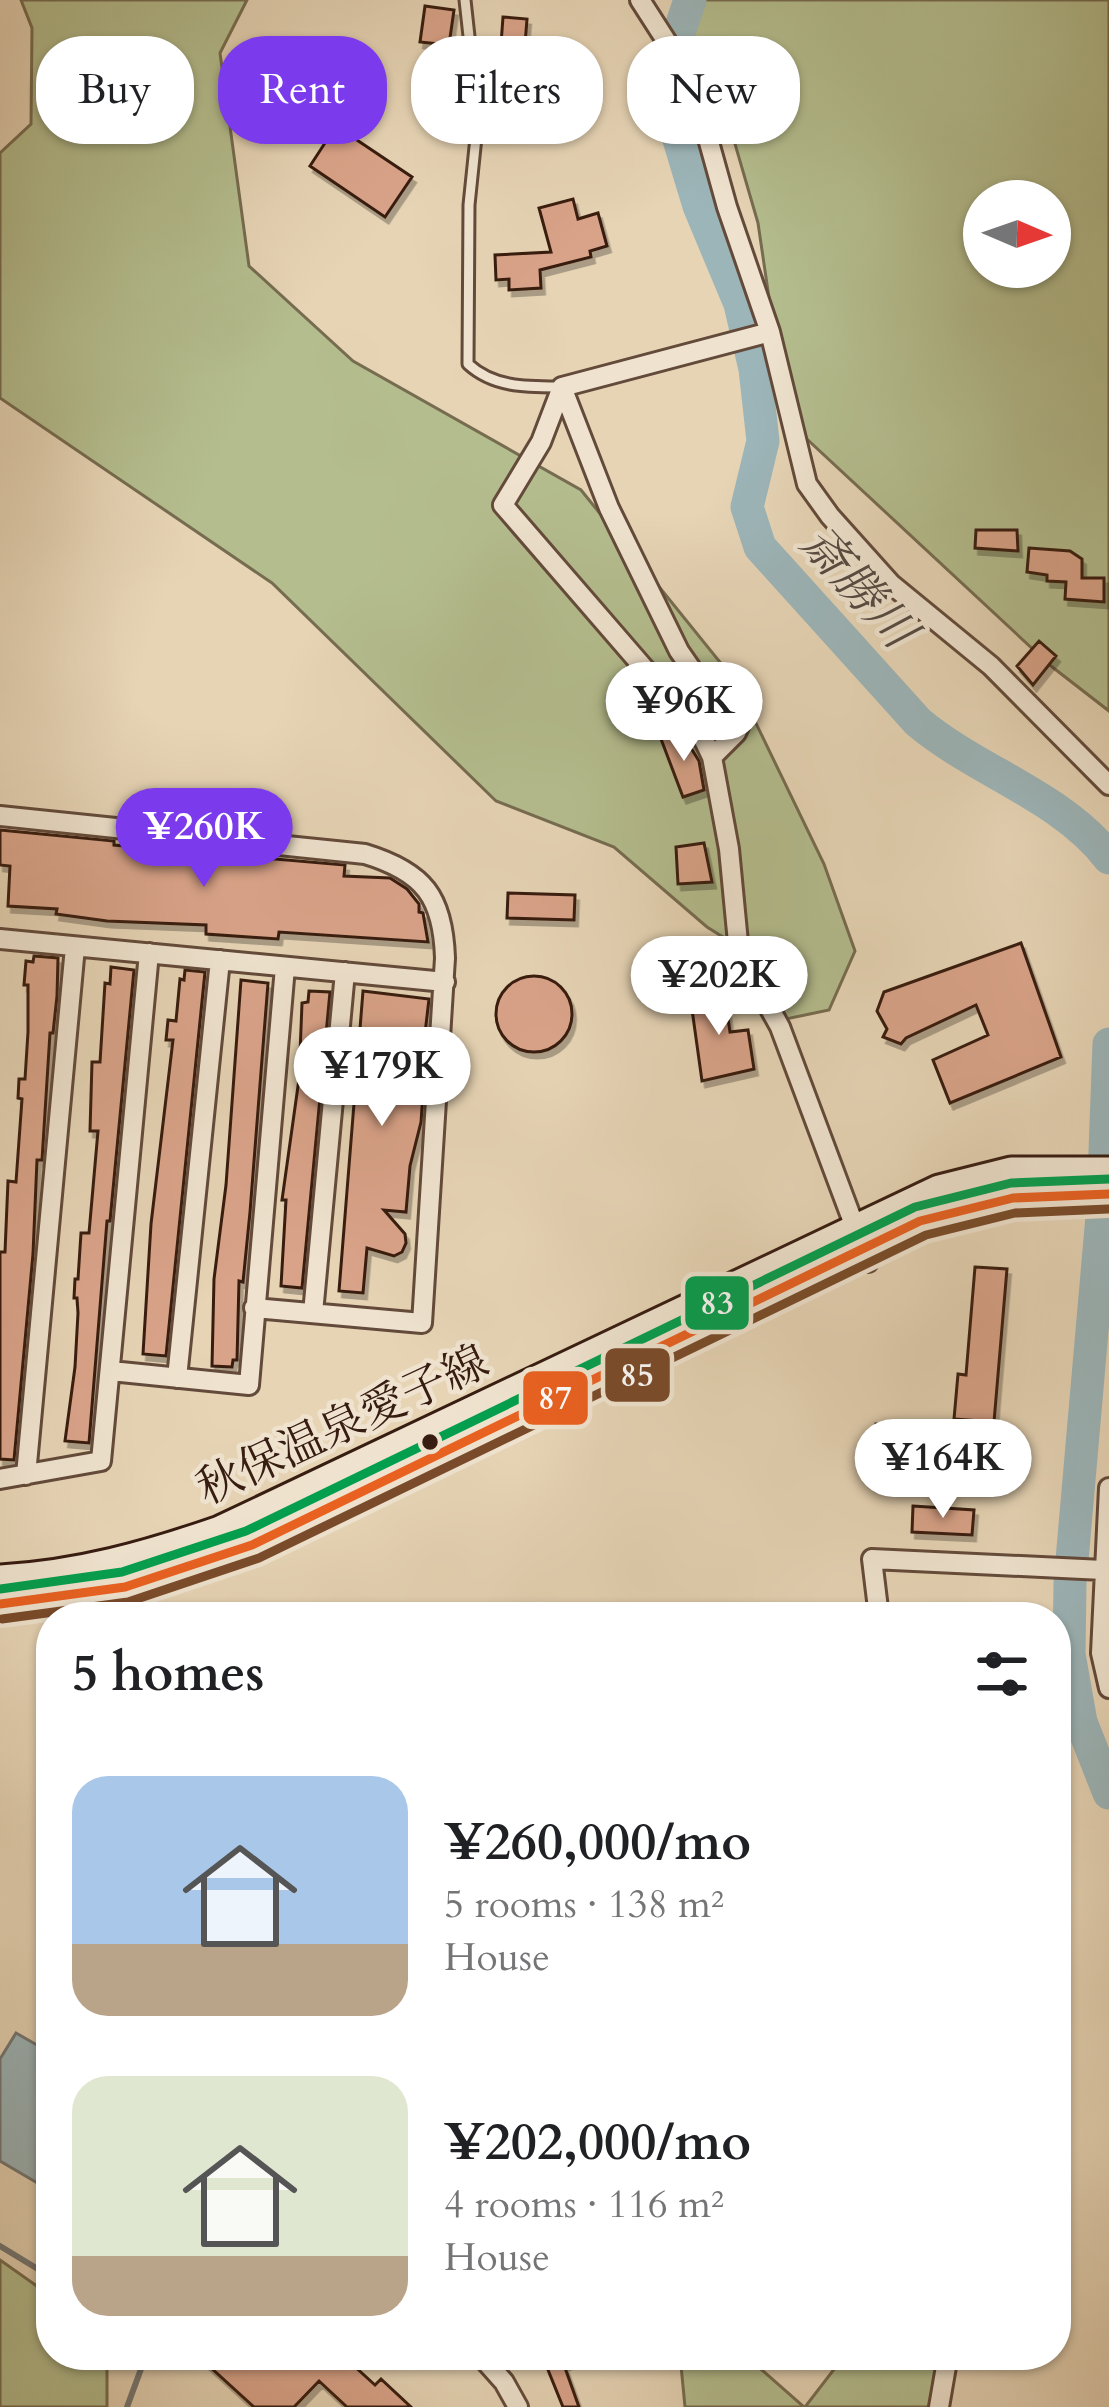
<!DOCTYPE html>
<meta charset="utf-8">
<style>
body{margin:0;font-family:Cardo,"Noto Serif JP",serif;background:#f2f2f2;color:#202124;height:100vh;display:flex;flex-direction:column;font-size:45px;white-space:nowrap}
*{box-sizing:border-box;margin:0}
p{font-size:39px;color:#757577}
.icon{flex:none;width:66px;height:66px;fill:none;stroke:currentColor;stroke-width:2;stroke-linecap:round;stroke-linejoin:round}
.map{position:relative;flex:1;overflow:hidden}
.side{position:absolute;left:36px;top:1602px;width:1035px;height:768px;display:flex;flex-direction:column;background:#fff;border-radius:48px;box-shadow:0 3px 9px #0004}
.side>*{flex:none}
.banner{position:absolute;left:36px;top:36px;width:1038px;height:108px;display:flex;gap:24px}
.needle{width:78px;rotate:92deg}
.buttons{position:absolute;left:963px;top:180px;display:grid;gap:24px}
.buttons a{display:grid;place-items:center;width:108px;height:108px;border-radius:50%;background:#fff;box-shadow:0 3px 9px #0004;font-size:60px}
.price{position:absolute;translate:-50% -102px;padding:0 27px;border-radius:42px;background:#fff;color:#222;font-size:39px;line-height:78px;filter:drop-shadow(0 3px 6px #0008)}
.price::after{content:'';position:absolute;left:50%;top:72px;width:36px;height:27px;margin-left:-18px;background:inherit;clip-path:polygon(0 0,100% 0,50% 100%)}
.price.current{background:#7c3aed;color:#fff}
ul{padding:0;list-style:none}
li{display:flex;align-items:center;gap:36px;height:300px;padding:0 36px}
li span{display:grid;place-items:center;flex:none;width:336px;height:240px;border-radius:36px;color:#555}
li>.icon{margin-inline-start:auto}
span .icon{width:144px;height:144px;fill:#fffc;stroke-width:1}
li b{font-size:51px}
h2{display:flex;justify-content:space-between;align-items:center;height:144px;padding:0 36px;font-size:51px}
.tag{padding:0 42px;border-radius:48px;background:#fff;box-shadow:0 3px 9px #0004;font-size:42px;line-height:108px}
.tag.current{background:#7c3aed;color:#fff}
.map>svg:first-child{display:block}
</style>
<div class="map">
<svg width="1109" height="2407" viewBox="0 0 1109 2407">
<defs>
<filter id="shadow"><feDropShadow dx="3.5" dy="6" stdDeviation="0" flood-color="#0004"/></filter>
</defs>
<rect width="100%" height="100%" fill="#e6d4b5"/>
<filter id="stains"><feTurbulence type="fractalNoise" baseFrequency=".00167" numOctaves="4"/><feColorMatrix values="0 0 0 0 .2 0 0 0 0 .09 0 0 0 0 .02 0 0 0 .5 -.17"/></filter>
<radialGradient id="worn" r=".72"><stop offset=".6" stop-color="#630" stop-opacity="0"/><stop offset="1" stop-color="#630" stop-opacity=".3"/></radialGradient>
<path fill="#b4bd8e" stroke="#766c50" stroke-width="3" fill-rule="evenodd" d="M21,0H247L220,53L249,266L353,361L581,490L736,682L824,864L855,951L829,1010L786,1019L770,1007L755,957L707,927L614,847L496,801L272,583L0,398V153L31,124L32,28Z
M675,0H1109V711L1051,666L795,428L774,332L758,223L722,99ZM984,201H1050V267H984Z
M0,2260L51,2296V2355H97L107,2368V2407H0Z
M680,2355H745L804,2407H685Z
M845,2355H941L929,2407H805Z"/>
<path fill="#9cb5b9" stroke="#747876" stroke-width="3" d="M16,2033L51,2053V2191L0,2161V2059Z"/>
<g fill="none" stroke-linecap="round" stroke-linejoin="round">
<path stroke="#747876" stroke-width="6" d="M0,2246L51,2277
M126,2355L141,2369L127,2407"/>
<path stroke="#9cb5b9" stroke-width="33" d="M690,0L668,65L677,133L699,206L740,304L755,369L763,441L747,507L760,547L918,722C976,771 1063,797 1109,858
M1109,1044L1103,1205L1070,1583L1069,1654L1081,1722L1109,1793"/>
</g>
<path fill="#d9a389" stroke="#371c11" stroke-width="3" filter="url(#shadow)" d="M425,6L454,10L449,45L420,42Z
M503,17L527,19L525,44L551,46L549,68L534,67L535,61L500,58Z
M336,126L412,177L385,217L310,166Z
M573,199L578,219L598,213L607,246L590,251L591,257L540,270L541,288L509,290V279L496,280L495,255L551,252L539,208Z
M976,530H1017L1018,551L975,548Z
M1029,548L1070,551L1082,559V578H1104V602L1065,599L1066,582L1047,581V575L1027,572Z
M1039,641L1056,656L1033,685L1017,666Z
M681,732L699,761L704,790L683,797L661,739Z
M0,830L114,841V845L345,865L344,876L390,878L407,889L419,904V912L423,913L428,942L279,932L278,939L206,934V925L107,921L56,914L57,909L8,906L10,866L0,865Z
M704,843L712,882L678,884L676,847Z
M508,893L575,895L574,920L507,918Z
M1021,943L1061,1057L950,1103L933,1060L988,1035L976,1005L906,1038L901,1044L883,1037L887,1029L877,1011L884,992Z
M34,956L58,958L57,996L53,1033H50L42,1160H37L33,1254L14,1460L0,1459V1252H5L8,1181L16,1182L22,1099L18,1098L19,1079H25L28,1032V985H24L26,961L33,962Z
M111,967L134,970L110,1221H107L89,1443L65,1441L75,1367L78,1313L77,1298H74L75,1279H78L81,1233H89L98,1131H90L92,1062H100L105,983L110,984Z
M185,970L205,972L166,1356L143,1354L151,1224L173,1040H166L168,1020L176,1021L180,979L184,980Z
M496 1014a38 38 0 1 1 76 0a38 38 0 1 1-76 0Z
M241,980L268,983L250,1212L243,1282L239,1281L237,1360H233L232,1367L212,1366L214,1279L226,1185Z
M309,991L330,992L302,1288L281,1286L286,1200H282L299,1079L302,1003L308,1002Z
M363,991L429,999L418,1093H423L421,1122L410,1166L406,1212L384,1210L405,1234L406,1243L402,1252L394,1256L367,1248L363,1293L339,1291Z
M724,991L730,1032L748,1030L754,1069L702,1081L690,995Z
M975,1267L1007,1269L994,1422L954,1419L958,1374L966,1375Z
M876,1424L925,1428L923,1457L874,1454Z
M913,1506L974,1510L972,1535L912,1532Z
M197,2355H342L375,2385L381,2379L411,2407H347L319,2381L294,2407H254Z
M542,2355H585L564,2365L579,2407H563Z"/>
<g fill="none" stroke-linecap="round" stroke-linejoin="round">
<g stroke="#634a3a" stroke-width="15">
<path id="lane" d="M465,0L478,118L469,205L468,364C494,388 528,387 562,387"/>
</g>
<g stroke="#634a3a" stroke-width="24">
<path id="street" d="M640,0L692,81L727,207L770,332L807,484L830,516L891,584L991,666L1109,785
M770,332L562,387L609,508L679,651L697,677L738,709L743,718L736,733L712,757L729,849L739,953L780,1027L868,1262
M562,387L541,442L503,505L701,734L712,757
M0,816L365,854C424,872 443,897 445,958L422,1323L254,1308
M0,939L445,982
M313,1313L345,972
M111,1371L249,1385L285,967
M177,1378L220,960
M26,1475L75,947
M0,1479L101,1461L149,953
M1109,1488L1101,1653L1109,1688
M879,1617L872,1559L1103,1570
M480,2355L504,2382L518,2407
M939,2407L948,2355"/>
</g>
<g stroke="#371c11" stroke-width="33">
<path id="secondary" d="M0,1579C77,1575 148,1555 220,1530L939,1189L1011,1171H1109
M0,1604L125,1587L252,1545L920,1221C980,1199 1045,1190 1109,1194"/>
</g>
<use href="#lane" stroke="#efe3cf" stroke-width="9"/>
<use href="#street" stroke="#efe3cf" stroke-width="18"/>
<use href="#secondary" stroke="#efe3cf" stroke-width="27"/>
<g stroke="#efe3cf" stroke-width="18">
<path id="bus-1" d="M0,1604L125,1587L252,1545L920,1221L1013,1198L1109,1194"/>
</g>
<g stroke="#efe3cf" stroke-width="18">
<path id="bus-2" d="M2,1619L128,1602L259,1558L926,1235L1015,1213L1108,1209"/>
</g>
<g stroke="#efe3cf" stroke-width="18">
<path id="bus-3" d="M0,1589L122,1572L246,1531L915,1207L1011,1183L1109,1179"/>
</g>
<use href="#bus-1" stroke="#e96121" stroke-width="9"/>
<use href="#bus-2" stroke="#7a4b2a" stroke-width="9"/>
<use href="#bus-3" stroke="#039f4e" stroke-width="9"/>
</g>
<circle fill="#371c11" stroke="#efe3cf" stroke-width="4.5" cx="430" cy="1442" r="10"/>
<g text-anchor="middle" stroke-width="9" stroke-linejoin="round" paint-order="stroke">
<g font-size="45" fill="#371c11" stroke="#efe3cf">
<text transform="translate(342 1424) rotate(-25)" y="16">秋保温泉愛子線</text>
</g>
<g font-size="48" font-style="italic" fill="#554a43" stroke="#efe3cf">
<text transform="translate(859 586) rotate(48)" y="17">斎勝川</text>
</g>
</g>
<g stroke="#efe3cf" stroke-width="4.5">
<rect x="683" y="1274" width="68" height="58" rx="12" fill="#039f4e"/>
<rect x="603" y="1346" width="69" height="58" rx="12" fill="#7a4b2a"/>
<rect x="521" y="1369" width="69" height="58" rx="12" fill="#e96121"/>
</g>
<g font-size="33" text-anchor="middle" font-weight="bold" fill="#fff">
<text x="717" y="1314">83</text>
<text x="637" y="1386">85</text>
<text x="555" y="1409">87</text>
</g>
<rect width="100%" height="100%" filter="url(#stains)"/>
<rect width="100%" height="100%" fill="url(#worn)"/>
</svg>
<div class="buttons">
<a><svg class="needle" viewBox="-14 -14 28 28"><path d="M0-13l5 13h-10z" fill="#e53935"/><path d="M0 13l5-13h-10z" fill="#757577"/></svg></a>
</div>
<b class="price" style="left:684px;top:764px">¥96K</b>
<b class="price current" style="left:204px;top:890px">¥260K</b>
<b class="price" style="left:719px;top:1038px">¥202K</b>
<b class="price" style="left:382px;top:1129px">¥179K</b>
<b class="price" style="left:943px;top:1521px">¥164K</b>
<div class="banner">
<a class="tag">Buy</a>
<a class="tag current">Rent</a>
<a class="tag">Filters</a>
<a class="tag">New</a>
</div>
<section class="side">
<h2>5 homes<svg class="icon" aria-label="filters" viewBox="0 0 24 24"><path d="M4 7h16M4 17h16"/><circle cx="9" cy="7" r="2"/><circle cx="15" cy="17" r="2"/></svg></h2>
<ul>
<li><span style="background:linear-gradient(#a9c7e8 70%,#b9a48a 0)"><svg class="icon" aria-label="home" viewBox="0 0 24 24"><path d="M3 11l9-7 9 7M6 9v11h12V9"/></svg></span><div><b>¥260,000/mo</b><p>5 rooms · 138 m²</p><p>House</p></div></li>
<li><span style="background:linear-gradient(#dfe7d0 75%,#b9a48a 0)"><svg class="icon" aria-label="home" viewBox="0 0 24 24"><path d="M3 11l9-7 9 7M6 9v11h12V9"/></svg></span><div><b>¥202,000/mo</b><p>4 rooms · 116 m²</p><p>House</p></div></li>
</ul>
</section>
</div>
